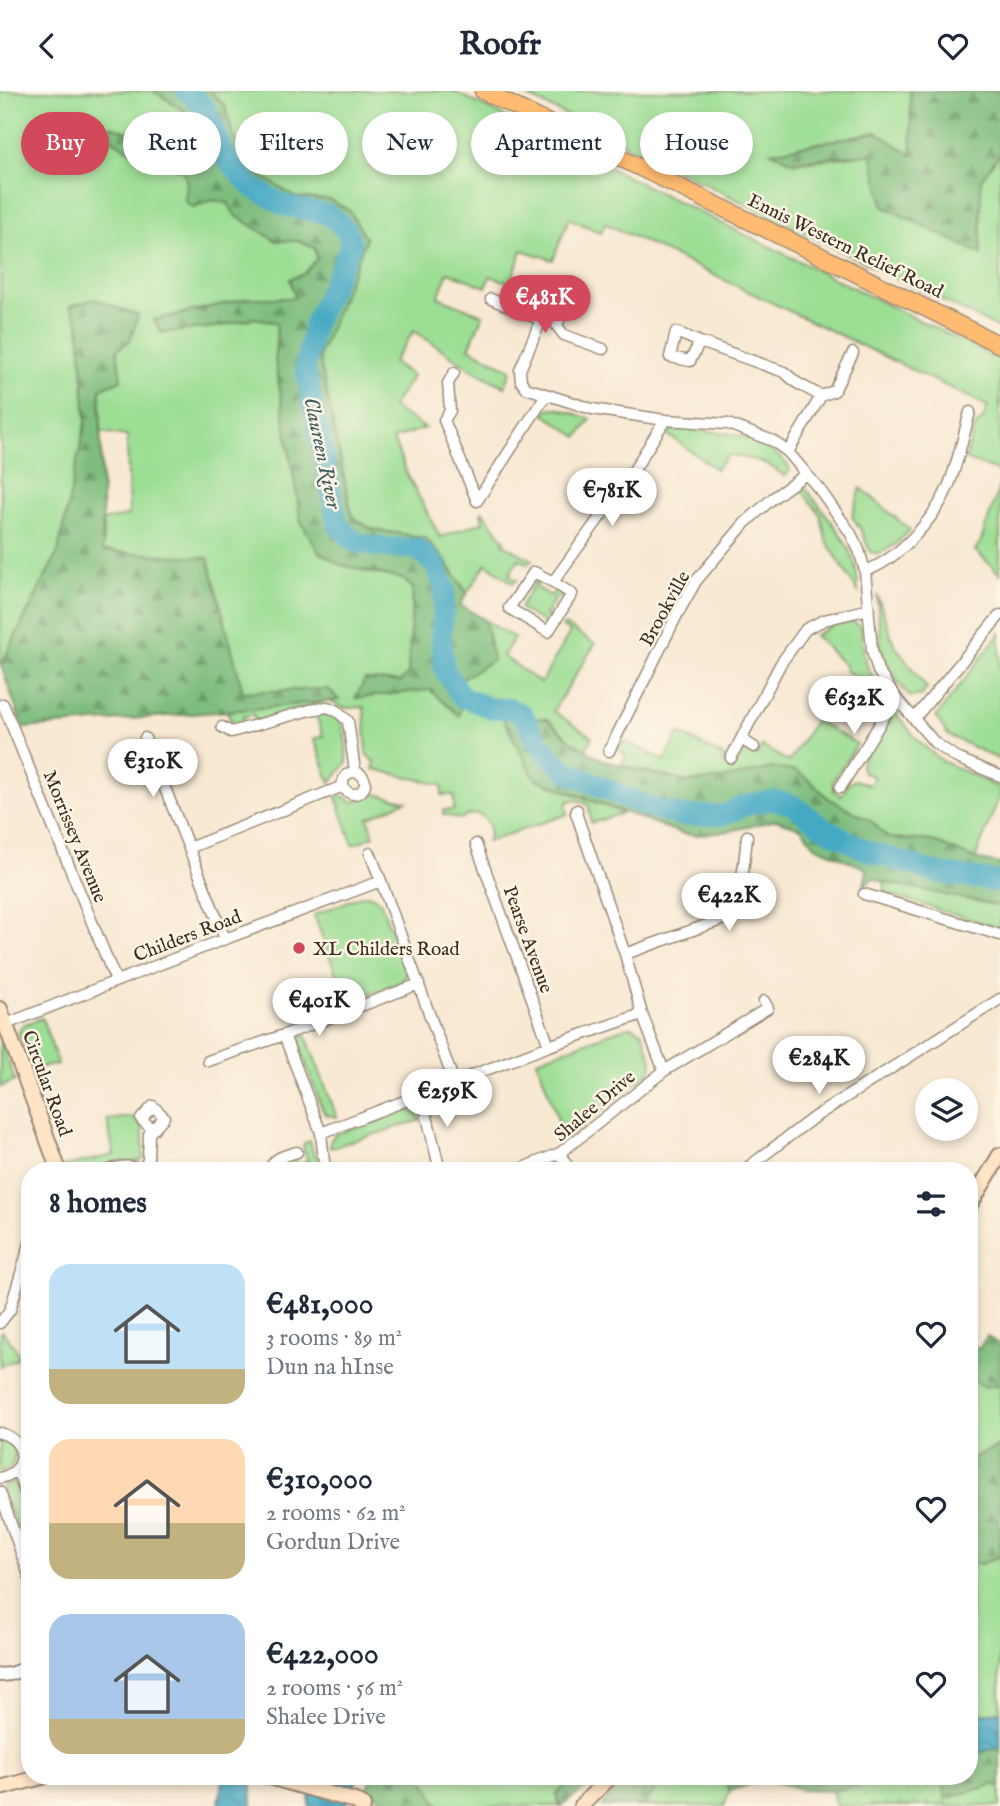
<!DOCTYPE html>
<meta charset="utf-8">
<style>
body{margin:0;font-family:"IM FELL English",serif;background:#f6f6f7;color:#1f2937;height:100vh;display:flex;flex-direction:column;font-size:26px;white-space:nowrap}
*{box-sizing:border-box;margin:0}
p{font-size:23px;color:#747a83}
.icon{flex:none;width:38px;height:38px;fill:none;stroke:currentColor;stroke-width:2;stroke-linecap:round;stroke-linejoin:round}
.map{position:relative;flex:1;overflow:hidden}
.drawer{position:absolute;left:21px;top:1071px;width:957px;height:623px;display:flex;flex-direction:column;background:#fff;border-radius:28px;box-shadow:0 4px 10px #0003}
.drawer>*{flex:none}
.top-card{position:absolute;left:21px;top:21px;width:959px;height:63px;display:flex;gap:14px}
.tools{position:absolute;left:915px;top:987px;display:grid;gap:14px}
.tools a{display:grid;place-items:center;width:63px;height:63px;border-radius:50%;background:#fff;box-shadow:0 4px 10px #0003;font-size:35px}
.price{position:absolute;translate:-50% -60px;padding:0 16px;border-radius:24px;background:#fff;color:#222;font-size:23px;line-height:46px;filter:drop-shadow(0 2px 4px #0008)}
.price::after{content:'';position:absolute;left:50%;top:42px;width:21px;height:16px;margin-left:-10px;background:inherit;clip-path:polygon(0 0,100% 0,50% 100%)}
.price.selected{background:#d1495b;color:#fff}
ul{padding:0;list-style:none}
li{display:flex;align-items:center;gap:21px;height:175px;padding:0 28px}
li span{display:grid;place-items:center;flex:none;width:196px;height:140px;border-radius:21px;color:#555}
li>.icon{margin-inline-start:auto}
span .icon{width:84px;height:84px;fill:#fffc;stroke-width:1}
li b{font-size:30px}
h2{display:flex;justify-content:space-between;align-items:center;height:84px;padding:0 28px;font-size:30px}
.chip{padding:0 24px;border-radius:32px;background:#fff;box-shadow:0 4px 10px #0003;font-size:24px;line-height:63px}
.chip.selected{background:#d1495b;color:#fff}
header{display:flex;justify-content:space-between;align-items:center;height:91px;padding:0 28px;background:#fff;font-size:32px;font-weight:800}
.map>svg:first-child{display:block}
</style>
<header><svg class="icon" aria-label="back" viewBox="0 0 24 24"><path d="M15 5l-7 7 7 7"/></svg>Roofr<svg class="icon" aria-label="heart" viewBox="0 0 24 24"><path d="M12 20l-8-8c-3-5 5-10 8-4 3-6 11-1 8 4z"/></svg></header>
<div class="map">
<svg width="1000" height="1715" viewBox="0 0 1000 1715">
<defs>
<pattern id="forest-firs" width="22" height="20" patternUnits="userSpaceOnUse" patternTransform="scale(1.75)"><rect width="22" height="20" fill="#7ebd7e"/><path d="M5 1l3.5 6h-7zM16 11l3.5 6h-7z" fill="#689a67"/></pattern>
<pattern id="garden-dots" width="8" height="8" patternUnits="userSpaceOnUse" patternTransform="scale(1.75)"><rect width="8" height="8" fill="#9dde95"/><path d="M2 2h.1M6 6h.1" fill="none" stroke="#88bf80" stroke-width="1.8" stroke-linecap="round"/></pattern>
<pattern id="water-waves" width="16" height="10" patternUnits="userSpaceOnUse" patternTransform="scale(1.75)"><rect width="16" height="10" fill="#45a9c4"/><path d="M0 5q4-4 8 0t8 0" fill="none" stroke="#3b8a9f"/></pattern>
</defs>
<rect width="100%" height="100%" fill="#fcf5e5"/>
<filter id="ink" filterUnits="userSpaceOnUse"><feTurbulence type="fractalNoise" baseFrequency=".0143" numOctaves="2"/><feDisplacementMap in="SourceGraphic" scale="14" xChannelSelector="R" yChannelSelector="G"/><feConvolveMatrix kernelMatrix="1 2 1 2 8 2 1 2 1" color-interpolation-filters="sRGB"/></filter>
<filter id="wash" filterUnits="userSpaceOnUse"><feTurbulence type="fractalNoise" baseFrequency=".00686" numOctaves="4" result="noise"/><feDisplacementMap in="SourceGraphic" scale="28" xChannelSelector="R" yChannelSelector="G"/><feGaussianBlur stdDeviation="1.57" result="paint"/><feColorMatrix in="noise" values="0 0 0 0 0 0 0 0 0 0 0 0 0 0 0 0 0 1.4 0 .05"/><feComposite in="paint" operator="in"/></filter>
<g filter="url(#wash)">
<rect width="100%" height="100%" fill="#f8e9d3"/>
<path fill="#9dde95" stroke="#6c845a" stroke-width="2" d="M0,0H153L182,18L210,58L208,68L184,61H132L184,80L187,93L185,110L212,109L228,112L276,150H298L315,157L317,168L304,183L295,207H249L154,229L162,242L221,235L256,227L277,232L275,269L301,431L363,480L403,488L413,497L408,583L400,591L365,589L430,599L462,606L459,589L492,569L485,529L514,547L503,565L541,592L570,541L562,536L565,534L595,553L553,620L592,646L586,659L572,651L547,628L536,688L623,722L591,732L589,715C582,710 577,708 568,710L566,715L568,723L487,751C496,731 480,715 461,728L443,723V719H454V704H442V694L373,678L375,670L372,669L367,664L364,616L344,617L328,610L256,631L253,623L243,626L244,634L239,636L233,634L227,620L338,609L328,598L243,601L208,468L103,460V430L129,424L127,345L101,341L100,298L121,289L71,215L79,233L86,329L58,461L1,574Z
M210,0H453L1000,269V381L965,368L975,336L983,328L988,315L605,132L601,142L569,127L553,169L522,159L511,192L490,185L486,196L448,181L438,206L483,224L469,257L511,279L505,296L471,278L414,240L393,271L413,285L392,316L425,337L393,348L407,383L440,446L483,431L481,421L482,420L505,450L503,453L532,469L528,473L519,468L509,484L517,489L513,492L486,473L467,502L445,469L425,447L371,438L352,425L319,265L366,148L350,120L329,110L295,106L257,82L233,45L225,15Z
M517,0H910L912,64L876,41L772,61L795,72L871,63L981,163V89L1000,62V238Z
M552,317H557L591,328L578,346L544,323L548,318Z
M676,337C696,340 717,340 736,344C752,347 785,365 790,379L785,386C767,369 752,368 728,364L716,378L667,343L672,339Z
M1000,393V483L975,459L981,450Z
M804,395C821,418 851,450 856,479C858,486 858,494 858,501L826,449L821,425L800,397Z
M861,397L910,439L896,453L879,463L870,461L862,441L852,425Z
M537,488H540L536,496L551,505L556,497L563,501L565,504L564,509L557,505L545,525L552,529L548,534L522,519L520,516Z
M877,504L894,553L927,597L922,604L910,606C898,591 887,577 881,559Z
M847,530L854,531L861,536C863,569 866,579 885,606L845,579L846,576L815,544L835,533Z
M1000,542V669L948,644L936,626Z
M893,619L919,651L942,670L1000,697V704L975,768L932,750L888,747L871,730L828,707L809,689L796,680L689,691L621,674L626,665L619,657L624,650L665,670L679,642L725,666L723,671L730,677L739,661L748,660L757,664L762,655L789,671L815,629L857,653L832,692L835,695L833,699L841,705L849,692L855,689L870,694L874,686L863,681L861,676L862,670Z
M315,621C349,619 345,647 347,672C340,678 337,687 330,691L314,648L323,645Z
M367,701L406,710L368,727L374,745L353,754L336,706L340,704L354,711L363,708Z
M884,791L1000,815V837L886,803Z
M363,804C371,804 376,806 381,812L406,880V885L402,891L347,911L314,824Z
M42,927L58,973L34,978L19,943L20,937L25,933Z
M627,936H633L642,941L652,969L651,980L565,1049L537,969Z
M305,942L337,1026L327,1024L323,1020L301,960C299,952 298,947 305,942Z
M0,947L15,990L0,996Z
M406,1019C414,1019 417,1022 421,1029L330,1057V1051L335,1043Z
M132,1026L143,1037V1068L134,1072L118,1070L94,1080H66L64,1075L114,1064L107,1029Z
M310,1050L314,1064H318L319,1080H275L277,1073C286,1068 292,1064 299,1074L308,1070L303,1056L304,1052Z
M2,1240L18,1261L17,1268L0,1275V1241Z
M970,1287L985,1296L1000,1293V1355L970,1368Z
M0,1347C14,1353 19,1364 10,1377L0,1382Z
M11,1391L15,1393L30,1433V1471L2,1398L3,1394Z
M1000,1465V1620L970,1626V1472L981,1473Z
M421,1685H574L556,1704L561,1715H439Z
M666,1685H723L730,1700L724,1715H643Z
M995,1693L1000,1697V1715H946L945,1708Z"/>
<path fill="url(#forest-firs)" stroke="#5c744e" stroke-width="2" d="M153,0H210L225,15L233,45L257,82L295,106L330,109L350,120L366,148L319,265L352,425L371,438L425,447L445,469L467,502L460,514L485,529L493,569L460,589L462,606L459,625L430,599L355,607L365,589L400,591L408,583L413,497L403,488L341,474L319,461L301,431L275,269L277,232L255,227L221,235L162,242L154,229L249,207H295L290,188L304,183L317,168L315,157L298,150H276L235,124L228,112L212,109L193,116L185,110L187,93L184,80L132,61L108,46L111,35L208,67L210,58L182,18Z
M910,0H1000V62L981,89V163L884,116L871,63L791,70L771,61L877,41L912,64Z
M95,208L138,224L130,250L117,259L121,289L100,298L103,460L208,467L243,601L329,598L339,609L252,618L23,637L1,574L58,461L86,329L79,233L70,215Z
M502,626L547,628L572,651L601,668L643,681L689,691L716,689L773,677L796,680L809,689L828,707L871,730L888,747L932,750L975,768L1000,773V815L884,791L873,787L864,795L867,778L815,755L801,737L776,729L730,740L697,744L683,743L535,688Z
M987,1245L1000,1254V1293L985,1296L970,1287V1254L979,1258Z
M1000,1355V1465L981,1473L970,1472V1368Z
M1000,1656V1697L994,1693L945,1708L943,1685H970V1664Z
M371,1685H421L439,1715H387L382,1708L368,1699Z
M574,1685H597L587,1696L561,1715L556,1704Z
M626,1685H666L643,1715H601Z
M723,1685H911L832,1700L801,1699L766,1688L730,1700Z"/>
<path fill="url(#garden-dots)" stroke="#6c845a" stroke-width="2" d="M911,1685H943L946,1715H836L832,1700Z"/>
<path fill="url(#water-waves)" stroke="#406a71" stroke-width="2" d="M1000,1620V1656L970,1664V1626Z
M224,1685H252V1715H223L219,1711Z
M310,1685H359L345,1715H309Z"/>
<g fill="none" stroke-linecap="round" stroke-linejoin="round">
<path stroke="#45a9c4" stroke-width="21" d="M187,0L206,18L227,69L252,96L285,115L330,124L347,140L351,154L314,234L305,277L338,435L357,452L388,457L418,458L436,475L445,498L441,547L444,578L462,606L490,617L511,618L523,624L532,641L547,663L568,681L646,715L683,725L723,724L749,713L774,709L793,714L821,735L865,759L938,782L1000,791"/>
</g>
</g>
<g filter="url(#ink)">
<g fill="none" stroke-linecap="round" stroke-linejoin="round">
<g stroke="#9a8a78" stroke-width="13">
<path id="minor" d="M572,192L557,235L564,244L603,258
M491,208L541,229L520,279L521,290L526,297L592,318L665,329L728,333L773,350L788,361L820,399L850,441L859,459L865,480L872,559L878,580L896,607L935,652L957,667L1000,685
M700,251L676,241L670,266L690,270L700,251L784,281L797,292L821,305L788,361
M454,282L448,292L450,320L444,329L477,410L546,304
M821,305L834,300L853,262
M865,480C898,469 935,427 948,396C958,372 963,346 970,321
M553,491L572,503L548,541L509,517L534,481L553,491L634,379L665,329
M3,613L116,890
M914,628L1000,524
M222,636L231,641L310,619L327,616L336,619L348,630L355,680
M145,647L225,848
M741,648L754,656
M609,660L678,522L696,490L745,432L773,407L806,383
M731,667L781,572L806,538L824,529L869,518
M343 692a11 11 0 1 1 22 0a11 11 0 1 1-22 0Z
M840,697L896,607
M577,719L576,722L625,863L642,923L664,980
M476,753L549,955
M189,757L343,695
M370,762L381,790
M864,803L1000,844
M625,863L721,829C724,827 728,825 730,822C742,809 745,763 747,745
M6,933L225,848L381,790L454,991L549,955L642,923
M284,944L321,1042L325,1080
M208,970L284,944L419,893
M422,1004L440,1080
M321,1042L454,991
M143,1079L148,1069L149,1043L164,1026L153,1015L141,1028L152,1038
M108,1080C121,1074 131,1074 144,1080
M270,1080C272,1066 285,1065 297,1061
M515,1080L560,1062
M570,1080L560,1062L664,980L768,917L764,910
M743,1080L813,1027L1000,908
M0,1232L10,1219L30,1152
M0,1342C28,1349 29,1381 0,1387
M19,1355L30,1351
M17,1379L30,1414
M0,1401L30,1487"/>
</g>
<g stroke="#9a8a78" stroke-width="16">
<path id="tertiary" d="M0,1584L10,1583L30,1576"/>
</g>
<g stroke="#9a8a78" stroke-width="18">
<path id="secondary" d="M0,918L59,1080
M970,1114L1000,1064
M266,1685L355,1710L363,1715
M0,1697L46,1685
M581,1715L611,1685"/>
</g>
<g stroke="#9a8a78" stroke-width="19">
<path id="primary" d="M483,0L815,162L1000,254"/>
</g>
<use href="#minor" stroke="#fff" stroke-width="10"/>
<use href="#tertiary" stroke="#fff" stroke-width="12"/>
<use href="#secondary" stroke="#ffe4c6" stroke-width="14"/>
<use href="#primary" stroke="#ffbb71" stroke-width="16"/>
</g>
</g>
<circle fill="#d1495b" stroke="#fcf5e5" stroke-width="2.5" cx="299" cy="857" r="7"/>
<g text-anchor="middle" stroke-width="5" stroke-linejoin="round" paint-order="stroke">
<g font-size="19" fill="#3b2a1e" stroke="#fcf5e5">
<text transform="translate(846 154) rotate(26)" y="7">Ennis Western Relief Road</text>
<text transform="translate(664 517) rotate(-61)" y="7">Brookville</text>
<text transform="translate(76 745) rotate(68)" y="7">Morrissey Avenue</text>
<text transform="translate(187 844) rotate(-21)" y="7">Childers Road</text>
<text transform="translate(529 848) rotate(70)" y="7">Pearse Avenue</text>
<text transform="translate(48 992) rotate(70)" y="7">Circular Road</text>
<text transform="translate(594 1014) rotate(-40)" y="7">Shalee Drive</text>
</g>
<g font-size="19" fill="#3b2a1e" stroke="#fcf5e5" text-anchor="start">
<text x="313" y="864">XL Childers Road</text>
</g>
<g font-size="21" font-style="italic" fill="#3f5d60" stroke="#fcf5e5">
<text transform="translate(323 362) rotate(78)" y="7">Claureen River</text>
</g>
</g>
</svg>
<div class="tools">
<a><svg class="icon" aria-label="layers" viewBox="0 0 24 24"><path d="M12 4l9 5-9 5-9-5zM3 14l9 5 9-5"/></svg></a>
</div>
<b class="price selected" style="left:545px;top:244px">€481K</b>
<b class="price" style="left:612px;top:437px">€781K</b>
<b class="price" style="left:854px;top:645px">€632K</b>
<b class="price" style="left:153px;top:708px">€310K</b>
<b class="price" style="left:729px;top:842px">€422K</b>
<b class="price" style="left:319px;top:947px">€401K</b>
<b class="price" style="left:819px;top:1005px">€284K</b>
<b class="price" style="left:447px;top:1038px">€259K</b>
<div class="top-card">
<a class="chip selected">Buy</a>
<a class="chip">Rent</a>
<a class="chip">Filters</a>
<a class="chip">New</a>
<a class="chip">Apartment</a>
<a class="chip">House</a>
</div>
<section class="drawer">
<h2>8 homes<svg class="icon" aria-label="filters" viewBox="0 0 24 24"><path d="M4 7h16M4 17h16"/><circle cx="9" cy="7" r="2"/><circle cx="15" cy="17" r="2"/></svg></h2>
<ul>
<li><span style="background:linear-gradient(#bfe0f5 75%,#c2b280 0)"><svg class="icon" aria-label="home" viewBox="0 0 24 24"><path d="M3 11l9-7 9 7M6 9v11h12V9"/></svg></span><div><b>€481,000</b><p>3 rooms · 89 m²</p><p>Dun na hInse</p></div><svg class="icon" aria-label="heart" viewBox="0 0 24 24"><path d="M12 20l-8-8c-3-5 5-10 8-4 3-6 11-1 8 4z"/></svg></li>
<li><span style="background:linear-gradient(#ffd9b3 60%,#c2b280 0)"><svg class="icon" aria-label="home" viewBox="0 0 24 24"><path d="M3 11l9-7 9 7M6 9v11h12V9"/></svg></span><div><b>€310,000</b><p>2 rooms · 62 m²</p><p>Gordun Drive</p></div><svg class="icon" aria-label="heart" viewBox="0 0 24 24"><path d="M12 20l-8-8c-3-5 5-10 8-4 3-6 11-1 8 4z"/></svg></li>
<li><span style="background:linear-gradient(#a9c7e8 75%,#c2b280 0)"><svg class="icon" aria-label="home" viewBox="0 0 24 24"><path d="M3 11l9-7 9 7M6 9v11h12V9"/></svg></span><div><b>€422,000</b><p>2 rooms · 56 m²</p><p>Shalee Drive</p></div><svg class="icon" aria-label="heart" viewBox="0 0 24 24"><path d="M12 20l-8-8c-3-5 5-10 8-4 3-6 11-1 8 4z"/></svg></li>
</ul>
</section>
</div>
